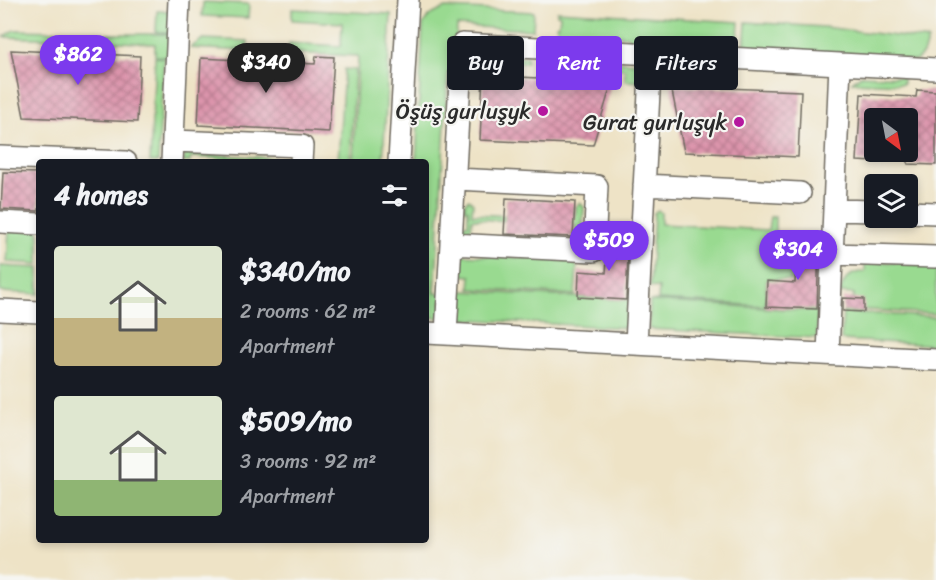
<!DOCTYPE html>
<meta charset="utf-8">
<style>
body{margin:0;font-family:Sriracha,sans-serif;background:#242831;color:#f1f3f6;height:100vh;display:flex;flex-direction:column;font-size:22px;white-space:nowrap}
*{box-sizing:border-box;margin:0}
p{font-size:20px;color:#9ea1a6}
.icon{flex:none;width:33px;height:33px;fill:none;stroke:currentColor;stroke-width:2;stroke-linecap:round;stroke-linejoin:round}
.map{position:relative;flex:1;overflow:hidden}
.sheet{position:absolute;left:36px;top:159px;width:393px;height:384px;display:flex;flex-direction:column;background:#171b24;border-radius:6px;box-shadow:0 3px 9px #0003}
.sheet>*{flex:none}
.guide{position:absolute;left:447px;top:36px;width:399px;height:54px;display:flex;gap:12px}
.needle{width:39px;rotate:148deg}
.buttons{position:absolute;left:864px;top:108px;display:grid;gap:12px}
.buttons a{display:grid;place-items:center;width:54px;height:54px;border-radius:6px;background:#171b24;box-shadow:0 3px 9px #0003;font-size:30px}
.price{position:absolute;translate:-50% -51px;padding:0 14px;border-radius:21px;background:#7c3aed;color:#fff;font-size:20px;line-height:39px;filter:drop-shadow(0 2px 3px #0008)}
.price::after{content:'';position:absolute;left:50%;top:36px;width:18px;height:14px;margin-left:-9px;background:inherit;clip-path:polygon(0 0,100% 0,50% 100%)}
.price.current{background:#222;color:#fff}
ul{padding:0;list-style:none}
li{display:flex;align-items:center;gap:18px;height:150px;padding:0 18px}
li span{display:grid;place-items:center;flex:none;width:168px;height:120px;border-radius:6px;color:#555}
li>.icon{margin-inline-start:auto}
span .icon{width:72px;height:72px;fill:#fffc;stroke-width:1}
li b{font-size:26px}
h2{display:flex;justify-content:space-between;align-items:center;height:72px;padding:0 18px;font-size:26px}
.tag{padding:0 21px;border-radius:6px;background:#171b24;box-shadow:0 3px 9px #0003;font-size:21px;line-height:54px}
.tag.current{background:#7c3aed;color:#fff}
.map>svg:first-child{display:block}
</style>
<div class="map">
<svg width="936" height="580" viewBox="0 0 936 580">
<defs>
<pattern id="building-cross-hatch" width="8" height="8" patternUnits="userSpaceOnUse" patternTransform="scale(1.5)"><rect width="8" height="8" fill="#dc94ac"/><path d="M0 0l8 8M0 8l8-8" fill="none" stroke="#b3798c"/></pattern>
</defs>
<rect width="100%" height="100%" fill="#f6f6f2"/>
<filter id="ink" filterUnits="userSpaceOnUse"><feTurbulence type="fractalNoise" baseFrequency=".0167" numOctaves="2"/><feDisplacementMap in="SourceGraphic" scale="12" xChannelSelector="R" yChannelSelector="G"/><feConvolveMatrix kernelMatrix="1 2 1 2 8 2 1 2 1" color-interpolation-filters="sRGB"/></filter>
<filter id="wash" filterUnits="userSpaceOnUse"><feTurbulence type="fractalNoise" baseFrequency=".008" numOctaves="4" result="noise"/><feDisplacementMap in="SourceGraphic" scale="24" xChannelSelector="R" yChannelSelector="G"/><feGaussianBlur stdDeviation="1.35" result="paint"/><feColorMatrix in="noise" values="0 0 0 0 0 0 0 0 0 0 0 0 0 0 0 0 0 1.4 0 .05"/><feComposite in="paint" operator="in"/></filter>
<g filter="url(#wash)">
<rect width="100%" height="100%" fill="#eee3c6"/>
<path fill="#99da90" stroke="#62825e" stroke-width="1.5" d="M203,2L249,4L248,18L202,16Z
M445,8L534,12L533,30L457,26L454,72H448L435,293L442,294L441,318L426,317V162H416L423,25L429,16Z
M292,9L391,14L383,162H353L358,56L288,53L289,43L341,46L342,23L292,20Z
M157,11H172L171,33L156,32Z
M557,11L739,22L737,55L628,49V36L558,31L556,25H559L560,15L557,14Z
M746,22L824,27L928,40L923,54L916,61L744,55Z
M14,30L58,31L57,39L4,37Z
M102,34H171L170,57L155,56V44L102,41Z
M203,39L248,41L247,51L190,48Z
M484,55L527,57V63L473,61Z
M155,57L164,58L158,162H150Z
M574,58L637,63L640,64L642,82L625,81V69L573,66Z
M344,69L355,70L350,162H338Z
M861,75L903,77V84L852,82Z
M186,153L275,158V161L191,157L190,162H183Z
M469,199L473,203L472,214L575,219L576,207L580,203L584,207L582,235L576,237L575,224L472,219L471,230L467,234L463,230L464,224H468V209H465V202Z
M658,210L661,213V224L768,230L770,217H775V240L794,241L792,280L767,279L765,306L658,300L659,288L650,287L654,213Z
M9,229L39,230V264L7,262Z
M463,255L574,260L577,267L575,295L470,289L471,276L460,275Z
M865,261L936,265V314L853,309L854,294L840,293C843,280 850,271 865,272Z
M0,266L39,268V294L0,292Z
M461,291L631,300L629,328L459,319Z
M650,301L818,311L817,338L649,329Z
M843,312L936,317V345L841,340Z"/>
<g id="blocks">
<path fill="url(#building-cross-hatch)" d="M11,50L140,56L137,122L24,117Z
M316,56L334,57L329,132L198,125L201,58L315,64Z
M483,75L612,82L593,145L480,140Z
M671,86L801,91L798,157L684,152Z
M917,90L936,91V165L908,164V118H874V162L857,161L861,94L916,97Z
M3,172L39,173V211L1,209Z
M506,198L575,202L573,237L504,234Z
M609,231L629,232L626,300L578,297L579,271L606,273Z
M797,240L819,241L817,309L766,307L767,281L795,283Z
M843,298L864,299V312L843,311Z"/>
</g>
</g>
<g filter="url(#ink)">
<use href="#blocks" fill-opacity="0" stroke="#6f6b61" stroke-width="1.5"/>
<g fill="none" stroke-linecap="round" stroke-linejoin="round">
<g stroke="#6f6b61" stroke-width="24">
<path id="minor" d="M173,141L302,146L301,162
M0,157L126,162
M172,162L179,0
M399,162L408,0
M644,185L800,193
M834,210L874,211
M908,212L936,213
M0,222L39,224
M451,244L594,251L597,186L455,179
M832,254L936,257
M0,310L39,312
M426,333L936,360
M446,334L462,44L840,64
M636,344L651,54
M828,354L840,64L936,69"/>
</g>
<use href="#minor" stroke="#fff" stroke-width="21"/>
</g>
</g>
<g fill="#b5179e" stroke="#f6f6f2" stroke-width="2">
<circle cx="543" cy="111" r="6"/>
<circle cx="739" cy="122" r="6"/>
</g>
<g text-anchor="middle" stroke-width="4.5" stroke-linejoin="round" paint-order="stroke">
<g font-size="22" fill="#2b2b2b" stroke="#f6f6f2" text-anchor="end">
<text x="531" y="119">Öşüş gurluşyk</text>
<text x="727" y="130">Gurat gurluşyk</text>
</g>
</g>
</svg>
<div class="buttons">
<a><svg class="needle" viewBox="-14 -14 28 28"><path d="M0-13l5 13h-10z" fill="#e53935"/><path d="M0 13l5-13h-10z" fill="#9ea1a6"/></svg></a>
<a><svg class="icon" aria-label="layers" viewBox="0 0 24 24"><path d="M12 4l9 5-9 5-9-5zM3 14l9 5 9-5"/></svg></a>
</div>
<b class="price" style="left:78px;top:86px">$862</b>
<b class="price current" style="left:266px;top:94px">$340</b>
<b class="price" style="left:609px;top:272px">$509</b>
<b class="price" style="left:798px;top:281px">$304</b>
<div class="guide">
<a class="tag">Buy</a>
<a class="tag current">Rent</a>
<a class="tag">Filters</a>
</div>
<section class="sheet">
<h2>4 homes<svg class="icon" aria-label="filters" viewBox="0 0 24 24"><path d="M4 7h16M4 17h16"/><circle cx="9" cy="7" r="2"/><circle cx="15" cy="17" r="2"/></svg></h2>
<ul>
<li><span style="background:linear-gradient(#dfe7d0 60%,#c2b280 0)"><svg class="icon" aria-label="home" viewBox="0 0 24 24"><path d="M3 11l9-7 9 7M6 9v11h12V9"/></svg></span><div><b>$340/mo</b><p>2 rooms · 62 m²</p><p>Apartment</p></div></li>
<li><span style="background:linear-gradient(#dfe7d0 70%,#8fb573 0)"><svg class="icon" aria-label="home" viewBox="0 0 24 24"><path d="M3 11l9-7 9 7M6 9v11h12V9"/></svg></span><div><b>$509/mo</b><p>3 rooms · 92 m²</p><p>Apartment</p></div></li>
</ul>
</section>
</div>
